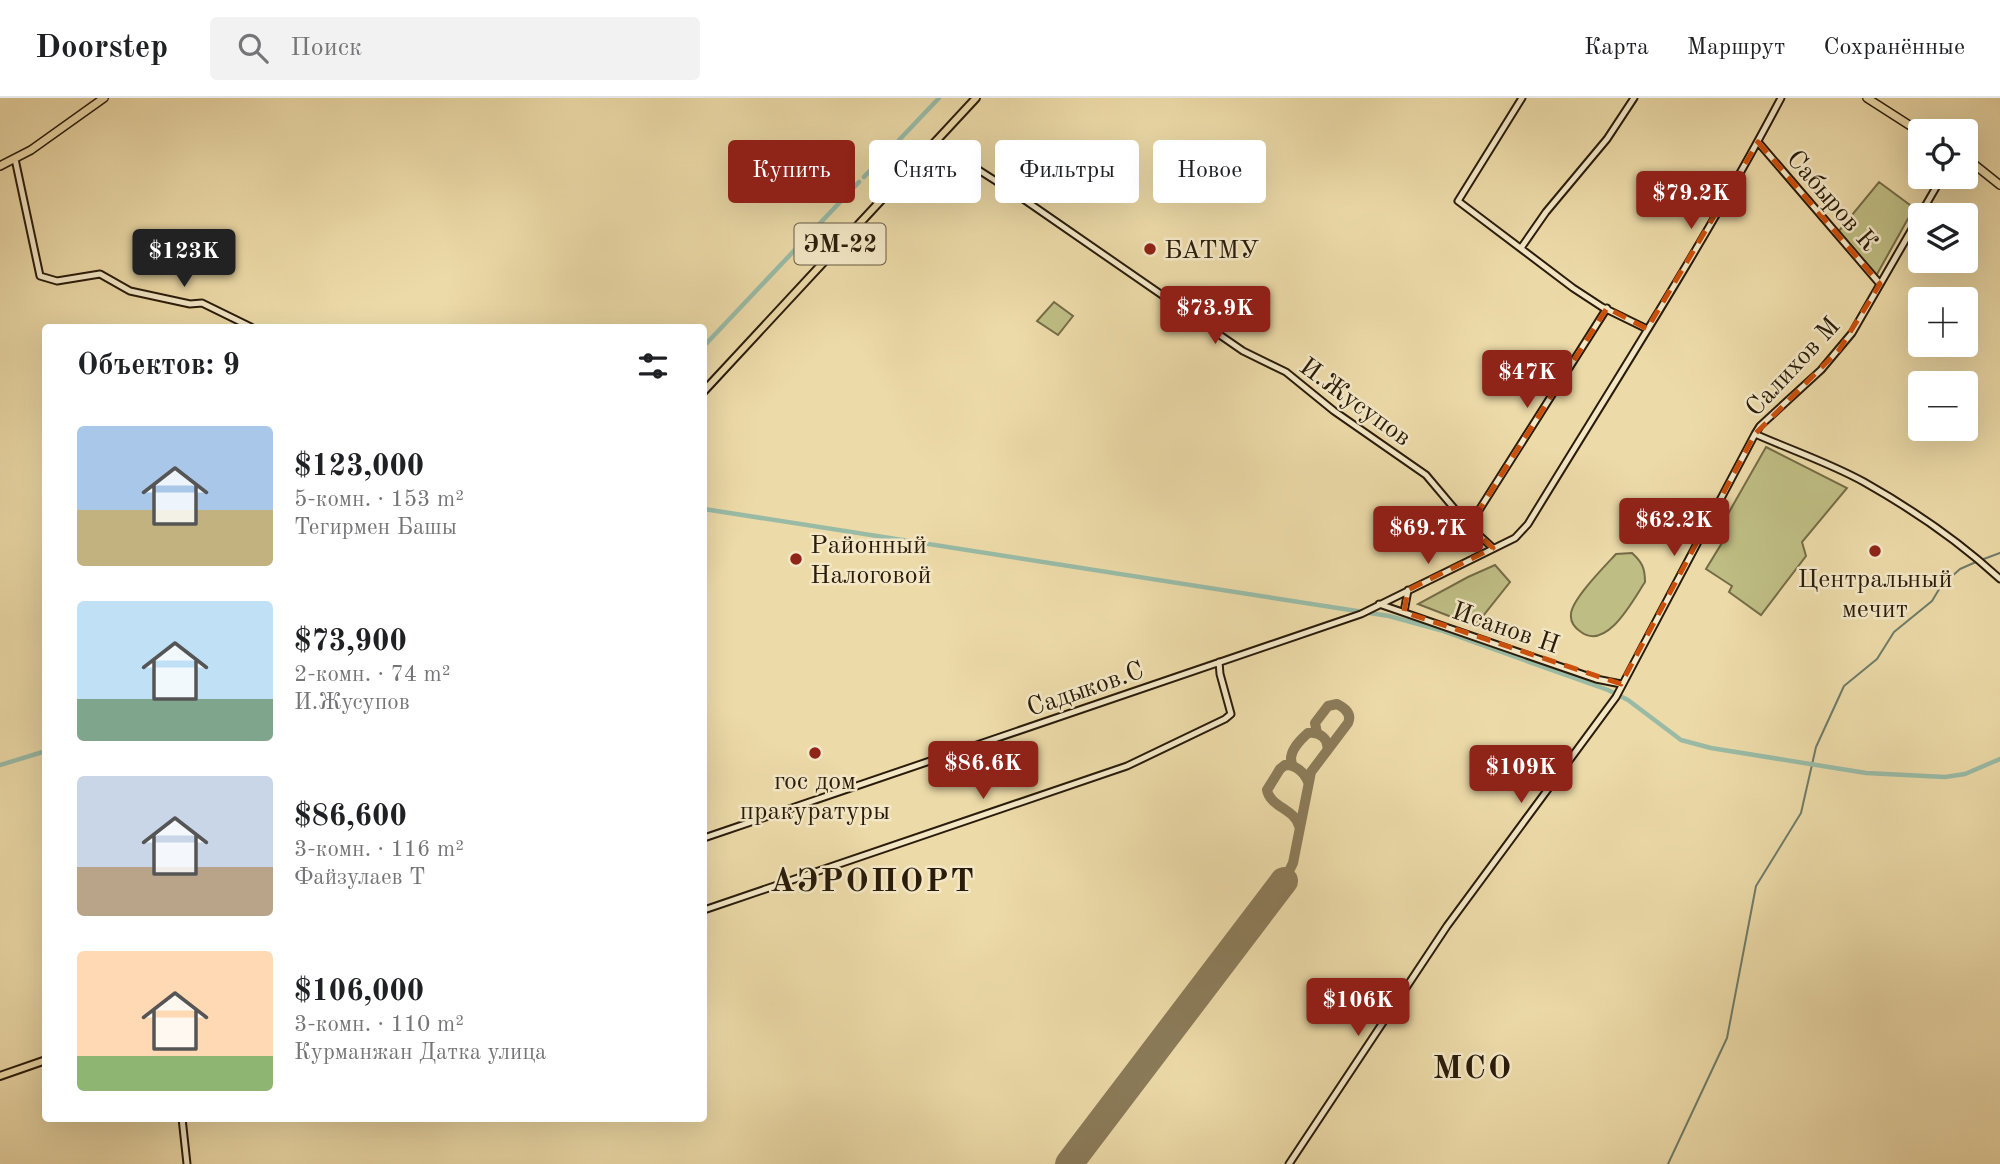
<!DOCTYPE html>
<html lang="ru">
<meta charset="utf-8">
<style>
body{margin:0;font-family:"Old Standard TT",serif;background:#f2f2f2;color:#202124;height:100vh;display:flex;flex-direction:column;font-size:26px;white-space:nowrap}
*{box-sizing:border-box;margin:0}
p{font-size:23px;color:#757577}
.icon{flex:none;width:38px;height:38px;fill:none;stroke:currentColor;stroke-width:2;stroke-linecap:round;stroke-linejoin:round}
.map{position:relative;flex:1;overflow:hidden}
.sheet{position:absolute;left:42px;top:226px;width:665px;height:798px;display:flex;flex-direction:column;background:#fff;border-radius:7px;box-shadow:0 7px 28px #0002}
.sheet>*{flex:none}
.hud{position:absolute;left:728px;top:42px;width:665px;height:63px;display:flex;gap:14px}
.buttons{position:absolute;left:1908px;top:21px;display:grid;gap:14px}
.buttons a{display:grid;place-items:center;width:70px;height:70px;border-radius:7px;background:#fff;box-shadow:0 7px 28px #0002;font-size:35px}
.price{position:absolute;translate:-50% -60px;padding:0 16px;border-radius:7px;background:#8f2418;color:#fff;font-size:23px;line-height:46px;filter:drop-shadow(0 2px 4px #0008)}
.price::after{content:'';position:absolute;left:50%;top:42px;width:21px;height:16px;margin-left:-10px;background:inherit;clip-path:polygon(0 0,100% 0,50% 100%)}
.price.on{background:#222;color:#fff}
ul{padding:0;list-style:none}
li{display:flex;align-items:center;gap:21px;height:175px;padding:0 35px}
li span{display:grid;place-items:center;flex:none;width:196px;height:140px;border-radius:7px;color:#555}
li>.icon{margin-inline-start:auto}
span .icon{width:84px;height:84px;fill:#fffc;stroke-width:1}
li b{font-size:30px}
h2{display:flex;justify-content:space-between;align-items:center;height:84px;padding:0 35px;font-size:30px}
.tag{padding:0 24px;border-radius:7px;background:#fff;box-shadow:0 7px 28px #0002;font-size:24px;line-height:63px}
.tag.on{background:#8f2418;color:#fff}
header{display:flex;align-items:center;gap:42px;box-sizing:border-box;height:98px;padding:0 35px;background:#fff;border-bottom:2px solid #e0e0e0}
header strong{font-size:33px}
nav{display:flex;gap:38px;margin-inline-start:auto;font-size:24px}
.search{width:490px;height:63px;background:#f2f2f2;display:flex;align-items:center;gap:18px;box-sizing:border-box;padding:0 24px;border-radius:7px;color:#757577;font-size:26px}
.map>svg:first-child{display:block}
</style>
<header>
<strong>Doorstep</strong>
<div class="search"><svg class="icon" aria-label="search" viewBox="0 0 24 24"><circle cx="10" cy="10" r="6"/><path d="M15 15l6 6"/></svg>Поиск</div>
<nav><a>Карта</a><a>Маршрут</a><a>Сохранённые</a></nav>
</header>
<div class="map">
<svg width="2000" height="1066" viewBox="0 0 2000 1066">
<rect width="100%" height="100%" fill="#ecdaa8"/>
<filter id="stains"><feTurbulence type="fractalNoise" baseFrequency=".00286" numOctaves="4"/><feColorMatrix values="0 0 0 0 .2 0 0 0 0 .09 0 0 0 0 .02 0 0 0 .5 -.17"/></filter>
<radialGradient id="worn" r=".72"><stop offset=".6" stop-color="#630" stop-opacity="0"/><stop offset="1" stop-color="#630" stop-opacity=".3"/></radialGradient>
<path fill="#bebd83" stroke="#746c46" stroke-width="2" d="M1879,84L1914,110L1876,178L1838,134Z
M1054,204L1073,218L1058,237L1037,223Z
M1766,349L1847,390L1802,444L1806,458L1761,517L1729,494L1732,488L1706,471L1728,435L1720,430Z
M1632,455C1642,464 1645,470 1645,484C1633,502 1607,553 1581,534C1575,530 1570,524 1571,516C1572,501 1605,468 1616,456Z
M1495,467L1510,484L1475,528L1418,506L1468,479Z"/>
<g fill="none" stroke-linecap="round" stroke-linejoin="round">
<path stroke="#6d7b68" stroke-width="2" d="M1981,462L2000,455
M1668,1066L1727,940L1756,788L1801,715L1816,649L1844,588L1877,561L1894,534L1932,503L1941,488L1960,471L1976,464"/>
<path stroke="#99bba6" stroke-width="4.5" d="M864,79L939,0
M704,248L859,84
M704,411L1389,518L1440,532L1608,592L1628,602L1681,642L1711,650L1866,675L1945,679L1965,676L2000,661
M0,667L46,653"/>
<path stroke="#8b7b59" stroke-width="10" d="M1293,668C1286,656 1299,643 1308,635C1319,633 1330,641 1327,653
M1299,728C1295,711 1270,709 1267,692L1280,671L1285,667C1295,666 1305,675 1308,684
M1284,783L1293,765L1311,674L1348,625C1352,616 1345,610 1337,606L1328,608L1315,625L1317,635"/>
<path stroke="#8b7b59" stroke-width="28" d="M1069,1066L1284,783"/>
<g stroke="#2a1c0a" stroke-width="9">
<path id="secondary" d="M1522,0L1458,103L1573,190L1602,209L1647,231
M935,44L1013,94L1243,253L1286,274L1334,313L1426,377L1469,428L1493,450
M1758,44L1880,186
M15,61L40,178L57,183L100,176L130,193L190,206L202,205L251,229
M1920,117L1942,79
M1521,150L1546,114L1607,41L1634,0
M1755,336C1791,352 1830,365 1864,384C1910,410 1961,445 2000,481
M1469,428L1607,210
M1379,506L1596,581L1621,586
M1404,514L1408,492
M704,740L1361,516L1515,440L1528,426C1614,285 1704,146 1781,0
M704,812L1127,668L1225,621L1231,616L1220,576L1219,564
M182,1020L187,1066
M1289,1066L1447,828L1616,599L1755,336L1760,328L1821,272L1852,235L1920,117"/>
</g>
<g stroke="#2a1c0a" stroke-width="10">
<path id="primary" d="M704,293L976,0
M0,978L46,962"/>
</g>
<g stroke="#2a1c0a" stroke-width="10">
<path id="highway" d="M1867,0L1920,34
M1965,59L2000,87
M0,68L31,52L104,0"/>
</g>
<use href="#secondary" stroke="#f3e7c6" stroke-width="5"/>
<use href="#primary" stroke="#ecdaa8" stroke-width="6"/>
<use href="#highway" stroke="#ecdaa8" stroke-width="7"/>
</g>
<path fill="none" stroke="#cc500c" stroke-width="5" stroke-dasharray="14 9" stroke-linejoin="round" d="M1758,44L1880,186L1839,252L1755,336L1621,586L1404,514L1408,492L1493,450L1469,428L1607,210L1647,231Z"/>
<g fill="#8f2418" stroke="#f3e7c6" stroke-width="2.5">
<circle cx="1150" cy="151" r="7"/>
<circle cx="1875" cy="453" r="7"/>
<circle cx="796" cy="461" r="7"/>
<circle cx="815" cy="655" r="7"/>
</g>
<g text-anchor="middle" stroke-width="5" stroke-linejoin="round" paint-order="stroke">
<rect fill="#f3e7c6" stroke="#665942" stroke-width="2" x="794.5" y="125.5" width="91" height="41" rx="5"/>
<g font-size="24" font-weight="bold" fill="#2a1c0a">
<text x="840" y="154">ЭМ-22</text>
</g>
<g font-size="26" fill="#2a1c0a" stroke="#f3e7c6">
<text transform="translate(1833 102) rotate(49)" y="9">Сабыров К</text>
<text transform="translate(1792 268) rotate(-47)" y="9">Салихов М</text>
<text transform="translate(1356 303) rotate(36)" y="9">И.Жусупов</text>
<text transform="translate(1506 529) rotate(19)" y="9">Исанов Н</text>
<text transform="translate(1085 590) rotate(-19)" y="9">Садыков.С</text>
</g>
<g font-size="26" fill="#2a1c0a" stroke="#f3e7c6" text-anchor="start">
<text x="1164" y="160">БАТМУ</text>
<text x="810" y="455">Районный<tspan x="810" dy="30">Налоговой</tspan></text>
<text x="1875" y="489" text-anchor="middle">Центральный<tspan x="1875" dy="30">мечит</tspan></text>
<text x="815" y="691" text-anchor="middle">гос дом<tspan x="815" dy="30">пракуратуры</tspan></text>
</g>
<g font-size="33" font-weight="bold" letter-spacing="2" fill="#2a1c0a" stroke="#f3e7c6">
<text x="873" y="793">АЭРОПОРТ</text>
<text x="1473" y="980">МСО</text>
</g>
</g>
<rect width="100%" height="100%" filter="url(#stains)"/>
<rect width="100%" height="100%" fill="url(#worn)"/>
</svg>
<div class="buttons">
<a><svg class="icon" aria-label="locate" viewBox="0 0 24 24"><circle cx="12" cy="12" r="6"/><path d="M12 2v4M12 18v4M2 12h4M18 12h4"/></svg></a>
<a><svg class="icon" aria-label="layers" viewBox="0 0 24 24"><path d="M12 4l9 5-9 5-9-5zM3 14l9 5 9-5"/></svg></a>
<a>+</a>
<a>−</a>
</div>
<b class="price" style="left:1691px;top:133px">$79.2K</b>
<b class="price on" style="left:184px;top:191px">$123K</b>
<b class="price" style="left:1215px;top:248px">$73.9K</b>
<b class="price" style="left:1527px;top:312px">$47K</b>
<b class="price" style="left:1674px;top:460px">$62.2K</b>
<b class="price" style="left:1428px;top:468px">$69.7K</b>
<b class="price" style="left:983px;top:703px">$86.6K</b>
<b class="price" style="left:1521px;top:707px">$109K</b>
<b class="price" style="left:1358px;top:940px">$106K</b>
<div class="hud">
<a class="tag on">Купить</a>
<a class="tag">Снять</a>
<a class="tag">Фильтры</a>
<a class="tag">Новое</a>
</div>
<section class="sheet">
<h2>Объектов: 9<svg class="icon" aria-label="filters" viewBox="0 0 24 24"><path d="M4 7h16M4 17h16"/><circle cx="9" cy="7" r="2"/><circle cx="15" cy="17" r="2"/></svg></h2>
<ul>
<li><span style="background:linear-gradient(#a9c7e8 60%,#c2b280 0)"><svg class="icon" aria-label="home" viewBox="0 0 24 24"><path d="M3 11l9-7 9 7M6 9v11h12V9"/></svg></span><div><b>$123,000</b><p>5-комн. · 153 m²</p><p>Тегирмен Башы</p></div></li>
<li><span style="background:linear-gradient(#bfe0f5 70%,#7fa58c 0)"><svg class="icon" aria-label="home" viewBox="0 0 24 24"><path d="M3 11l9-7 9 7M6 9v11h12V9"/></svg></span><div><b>$73,900</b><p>2-комн. · 74 m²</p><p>И.Жусупов</p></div></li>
<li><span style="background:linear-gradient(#c9d6e8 65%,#b9a48a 0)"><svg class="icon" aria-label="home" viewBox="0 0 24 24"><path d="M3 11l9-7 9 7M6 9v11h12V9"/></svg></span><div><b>$86,600</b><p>3-комн. · 116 m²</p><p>Файзулаев Т</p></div></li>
<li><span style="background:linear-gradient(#ffd9b3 75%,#8fb573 0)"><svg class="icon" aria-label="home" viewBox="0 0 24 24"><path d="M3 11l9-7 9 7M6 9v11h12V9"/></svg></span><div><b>$106,000</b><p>3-комн. · 110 m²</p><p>Курманжан Датка улица</p></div></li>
</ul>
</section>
</div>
